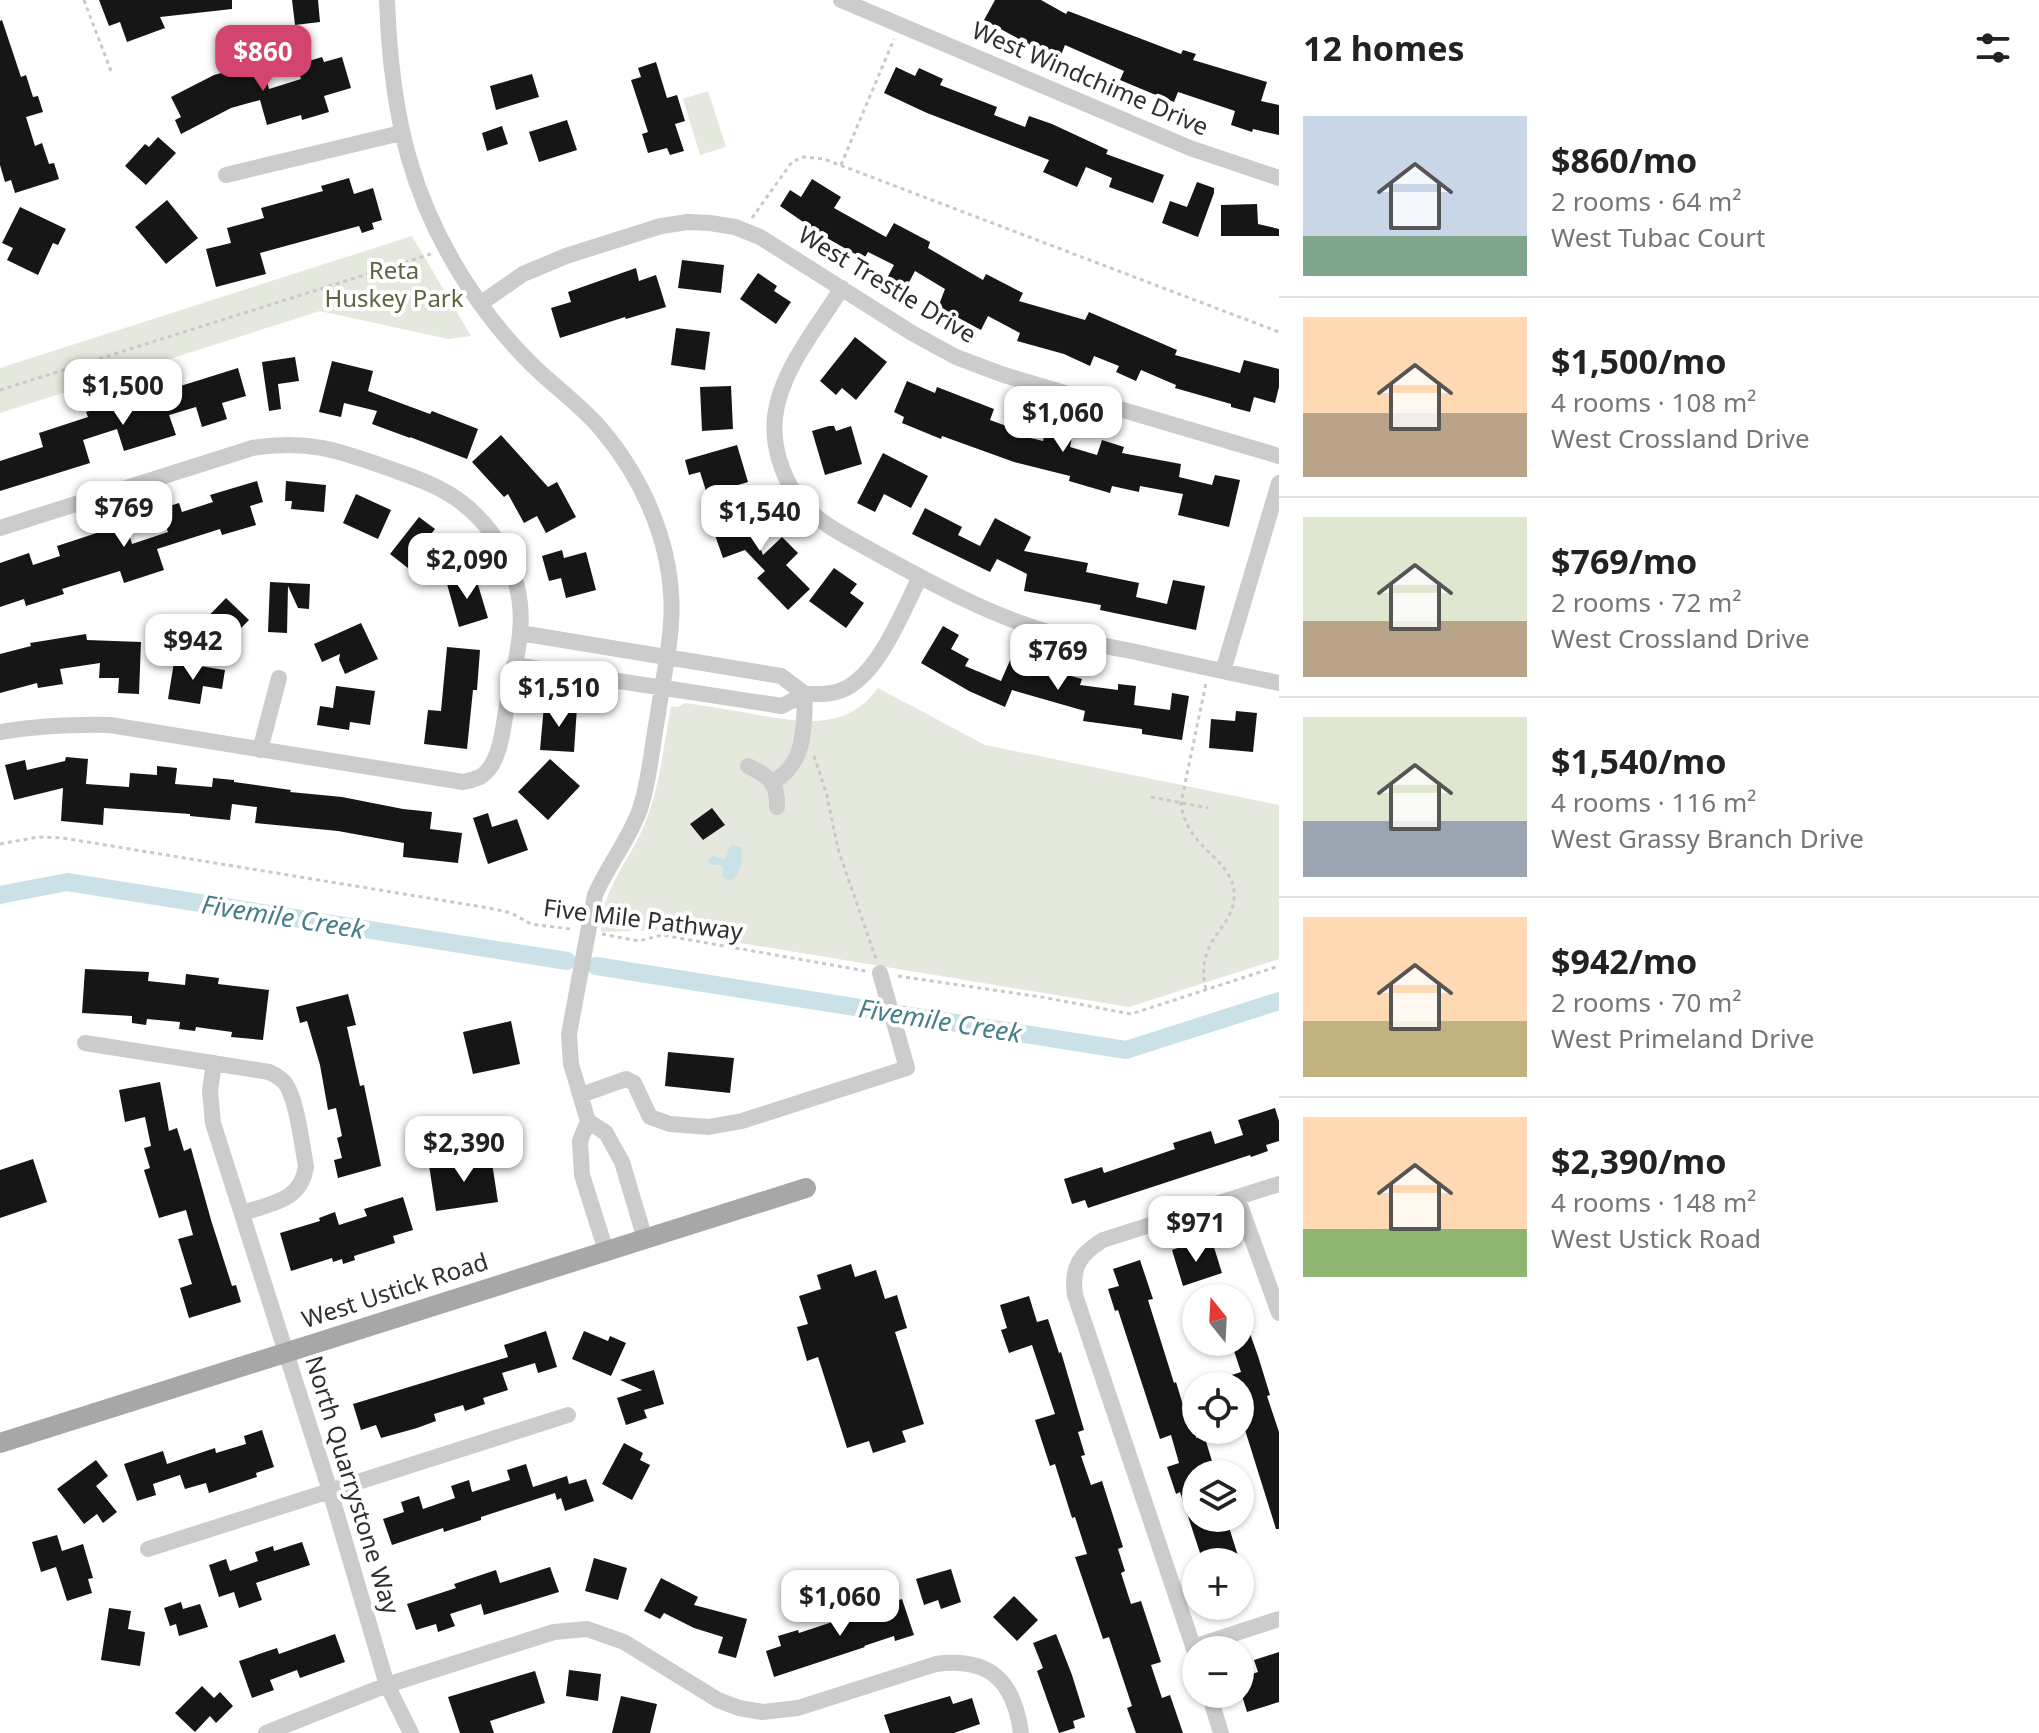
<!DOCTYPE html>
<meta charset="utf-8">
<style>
body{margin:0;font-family:"Noto Sans",sans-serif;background:#f2f2f2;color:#222;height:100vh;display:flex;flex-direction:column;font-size:30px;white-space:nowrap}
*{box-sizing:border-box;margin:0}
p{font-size:26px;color:#767676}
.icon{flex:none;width:44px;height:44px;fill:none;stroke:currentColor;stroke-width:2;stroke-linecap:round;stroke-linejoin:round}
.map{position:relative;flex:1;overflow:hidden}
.details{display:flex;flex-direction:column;background:#fff;width:760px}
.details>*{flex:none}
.needle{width:52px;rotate:342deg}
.tools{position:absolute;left:1182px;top:1284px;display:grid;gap:16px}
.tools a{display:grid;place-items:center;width:72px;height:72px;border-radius:50%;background:#fff;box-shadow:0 2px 6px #0004;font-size:40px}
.price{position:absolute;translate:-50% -68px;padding:0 18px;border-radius:16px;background:#fff;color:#222;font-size:26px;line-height:52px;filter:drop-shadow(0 2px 4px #0008)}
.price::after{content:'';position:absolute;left:50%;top:48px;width:24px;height:18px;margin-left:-12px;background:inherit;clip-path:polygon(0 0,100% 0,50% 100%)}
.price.active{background:#d3456f;color:#fff}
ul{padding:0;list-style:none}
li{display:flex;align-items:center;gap:24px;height:200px;padding:0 24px}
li+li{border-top:2px solid #e0e0e0}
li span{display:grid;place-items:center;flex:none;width:224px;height:160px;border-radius:0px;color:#555}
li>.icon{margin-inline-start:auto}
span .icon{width:96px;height:96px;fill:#fffc;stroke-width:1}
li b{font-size:34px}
h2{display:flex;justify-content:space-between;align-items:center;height:96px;padding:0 24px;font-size:34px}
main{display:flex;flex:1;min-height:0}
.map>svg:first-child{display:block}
</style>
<main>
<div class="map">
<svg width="1279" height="1733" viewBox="0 0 1279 1733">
<rect width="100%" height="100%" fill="#fff"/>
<path fill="#e5e8dc" d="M708,91L726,147L700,155L683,99Z
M412,236L471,336L448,339L320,311L0,413V368Z
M878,688L985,745L1279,805V959L1129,1007L661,930L601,932C600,891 631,859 645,823C660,786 664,744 671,706L678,707L685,703C708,706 730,710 753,714C798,722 847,732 878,688Z"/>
<path fill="#cae2e7" d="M733,845L741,847C744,858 741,876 729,881L723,877V867L721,865H711L707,861L709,858L713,856L722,859L726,858L729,848Z"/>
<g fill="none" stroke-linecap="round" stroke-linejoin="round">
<path stroke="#cae2e7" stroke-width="18" d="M0,895L67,882L567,961
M596,966L1126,1050L1279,1001"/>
</g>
<path fill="#161616" d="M99,0H232V9L160,17L165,28L127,42L120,22L109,26Z
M292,0H318L320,22L295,25Z
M995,0H1041L1066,14L1068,11L1181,54L1183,50L1196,54L1193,60L1267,82L1261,101L1279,105V135L1253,129L1252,132L1231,125L1235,111L1178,92L1174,102L1151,93L1120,80L1124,71L1065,45L1061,55L1030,43V45L984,20Z
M2,20L21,77L26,75L33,97L38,96L43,112L26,117L35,146L42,143L49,164L54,163L59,179L15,193L11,180L5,182L0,165V21Z
M322,57L324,62L342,57L351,88L324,96L329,112L302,120L301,115L267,125L260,100L231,108L181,134L175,120L181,117L171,97L214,75L262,62L269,89L301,79L296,65Z
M656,62L667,98L677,95L685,121L675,124L684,151L670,155L667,148L648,153L642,134L648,132L631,80L641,77L638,68Z
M896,67L915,76L919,68L943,79L940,85L997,107L994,115L1025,127L1029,116L1052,124L1108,150L1106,154L1164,175L1153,203L1109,187L1112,178L1086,167L1077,187L1043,172L1049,160L927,113L884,93Z
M532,74L539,97L496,110L490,86Z
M567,120L577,150L539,162L529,132Z
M502,126L508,144L487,151L482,133Z
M158,137L176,153L146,185L125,166L145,144L149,147Z
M349,178L354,194L373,188L382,220L372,223L374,229L362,233L359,226L260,253L266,274L216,287L206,249L231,243L227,228L264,218L261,208L323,191L321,186Z
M812,179L841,197L834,208L886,237L894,223L930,242L928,248L983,280L986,274L1023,293L1019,301L1085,320L1089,312L1177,350L1175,355L1240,373L1244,360L1279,369V387L1275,403L1254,397L1250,412L1231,407V404L1175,388L1176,385L1141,370L1136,381L1116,372L1119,366L1094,356L1090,366L1064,354L1017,341L1020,333L988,316L981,330L953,315L951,319L937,310L945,289L915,271L906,288L887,278L894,265L868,252L864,259L825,237L780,206L790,190L801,197Z
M1197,182L1214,188V193L1198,237L1162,223L1170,201L1187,207Z
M167,200L198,238L166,264L135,227Z
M1257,204L1258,224L1279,229V236H1221V205Z
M20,207L66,229L58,245L53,243L38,275L7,260L13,248L2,243Z
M682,260L724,265L721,293L678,288Z
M636,268L639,281L656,275L666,307L626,319L625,317L560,338L551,308L571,302L568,292Z
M758,273L777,286L774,291L791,302L776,324L740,299Z
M676,328L710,332L705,370L671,365Z
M855,337L887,362L856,400L842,388L836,395L820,381Z
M295,357L299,381L278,384L281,409L269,411L262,362Z
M332,361L373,371L368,391L430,414L432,411L478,429L467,459L410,437V438L372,424L377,411L344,403L341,417L319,412Z
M238,368L246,396L222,403L227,419L202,427L196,407L169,415L176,435L124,451L117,429L83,440L90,463L0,491V461L43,447L39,433L88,417L86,412L122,401L123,404Z
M907,381L935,393L937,387L994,409L990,420L1012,428L1010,433L1043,441L1047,426L1073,433L1070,447L1097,455L1102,440L1124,447L1122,453L1181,464L1179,477L1212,485L1215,475L1240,480L1229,527L1178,515L1183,494L1140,486L1139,492L1112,486L1110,493L1069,481L1070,476L1014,462L942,436L941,439L902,423L904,417L894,412Z
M731,386L733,429L702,431L700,387Z
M829,426H834L836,431L851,426L862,464L825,475L812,431Z
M501,435L548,487L557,482L576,517L546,533L537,516L524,523L508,494L504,497L472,462Z
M737,445L748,482L707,494L700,472L689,475L685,460Z
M883,453L928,476L911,508L884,494L875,512L857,503Z
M257,481L263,502L250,506L256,525L222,535L220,529L157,549L164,570L124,583L120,571L62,589L64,594L26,606L24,599L0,607V563L29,553L33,565L60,556L57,546L106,530V528L125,521L132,544L168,532L160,509L179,503L182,512L213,502L210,495Z
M286,481L326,485L324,512L291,509L292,501H285Z
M356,494L391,510L378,539L343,523Z
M757,501L762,515L750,520L763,555L782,537L798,553L786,565L810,589L788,610L757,578L765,571L745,550L723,558L709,518Z
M925,508L962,527L958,535L980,546L995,518L1031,537L1024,551L1088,563L1086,572L1139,583L1136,597L1167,604L1173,580L1205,586L1196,630L1100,610L1101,605L1024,591L1027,574L997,559L990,572L912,534Z
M419,517L435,529L420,548L436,561L422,579L390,554Z
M562,550L564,558L586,552L596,590L566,598L561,578L549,581L542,556Z
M834,568L857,584L850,593L864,603L846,628L809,601Z
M475,575L488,618L459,627L447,584Z
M270,582L310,584L309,609L298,608L288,586L287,633L268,632Z
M226,598L249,620L238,631H224L240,646L225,662L203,641L209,634L205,630H195Z
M361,623L378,659L345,674L339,660L340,654L322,662L314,644Z
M943,626L959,635L951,649L969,659L965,666L1001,681L1011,658L1038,669L1039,667L1082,679L1080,685L1118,690V684L1136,686L1134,705L1170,710L1172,693L1189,696L1182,740L1142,734V729L1083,721L1085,711L1012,690L1005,707L969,691L921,663Z
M86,634L87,640L141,642L139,694L118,693L119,678H99L100,663L60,669L63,684L38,688L37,683L0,693V654L31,646L30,643Z
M447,647L480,650L477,690H473L467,749L424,744L428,710L441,711Z
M174,662L225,670L222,689L203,686L200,704L168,699Z
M336,686L375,691L370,725L350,722L349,730L317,725L320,706L333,708Z
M544,705L577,707L574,752L540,750Z
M1236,711L1257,713L1253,752L1209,748L1211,719L1235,721Z
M66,757L88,759L86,784L129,787L130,773L157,775V766L177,768L175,784L212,787L213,778L234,780V782L291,790L290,792L342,797L403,809L432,812L430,829L462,833L458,863L403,857L404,843L338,831L255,823L257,807L232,804L230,820L190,816V814L104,808L103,825L61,821L63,788L14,800L5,765L25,760L27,770L65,761Z
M550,759L580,786L548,820L518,792Z
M712,808L725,825L703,840L690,824Z
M488,813L492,827L517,819L528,850L488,864L473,818Z
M85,969L149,972L148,981L185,985L186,974L219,978L218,984L269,990L263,1040L231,1037L232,1032L196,1027L195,1031L179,1029L180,1022L147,1019L146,1025L132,1023V1016L82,1013Z
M348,994L356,1025L347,1027L360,1086L364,1085L381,1166L338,1178L334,1160L342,1158L337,1138L342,1136L336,1108L328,1110L320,1065L307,1021L300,1023L296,1007Z
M511,1021L520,1064L473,1074L463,1032Z
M668,1052L734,1058L730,1093L665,1086Z
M160,1082L169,1131L177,1128L184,1151L191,1148L211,1220L232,1286L236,1285L241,1302L189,1318L180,1288L192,1284L178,1239L193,1235L186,1210L159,1218L144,1170L150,1168L144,1148L151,1146L145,1117L125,1122L119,1090Z
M1275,1108L1279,1121V1141L1266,1145L1268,1151L1251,1157L1250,1155L1088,1208L1085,1200L1072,1204L1064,1179L1102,1167L1104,1173L1175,1149L1173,1143L1211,1131L1215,1144L1243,1135L1238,1120Z
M491,1156L498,1202L436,1211L429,1165Z
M33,1159L47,1202L0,1218V1170Z
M403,1197L413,1230L393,1236L395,1243L354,1256L355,1260L343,1264L342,1259L333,1262L332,1258L291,1271L280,1233L320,1221L319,1218L335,1212L339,1225L367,1216L364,1209Z
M1189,1244L1192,1251L1213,1244L1222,1273L1183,1286L1172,1250Z
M1140,1260L1153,1299L1148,1300L1174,1383L1176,1382L1183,1405L1190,1402L1196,1419V1438L1204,1435L1216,1474H1196V1518H1226L1240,1562H1203L1180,1492L1176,1494L1167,1467L1179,1463L1171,1435L1160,1439L1118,1310L1115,1311L1108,1289L1119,1286L1113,1269Z
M851,1264L855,1277L876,1270L885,1299L897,1295L907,1328L895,1332L924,1424L902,1431L906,1442L873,1453L869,1441L847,1448L818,1357L807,1361L797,1327L808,1324L799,1296L821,1289L817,1275Z
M1029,1296L1037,1322L1048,1319L1059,1353L1061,1352L1084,1430L1078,1432L1085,1455L1081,1456L1091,1485L1102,1481L1123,1547L1118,1549L1125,1571L1121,1573L1131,1604L1141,1601L1161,1662L1151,1665L1162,1698L1170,1695L1183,1733H1136L1127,1708L1132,1706L1109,1637L1103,1639L1075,1557L1087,1554L1075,1517L1072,1518L1055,1464L1050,1466L1035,1420L1055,1414L1032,1345L1009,1353L1001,1330L1007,1328L1000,1305Z
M1240,1314H1243L1258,1356L1270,1395L1267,1396L1279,1432V1529H1276L1240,1414V1386H1207L1206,1383L1241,1372L1231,1342H1240Z
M546,1331L557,1367L538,1373L535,1363L502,1373L508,1390L483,1398L485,1404L465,1411L463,1405L434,1414L436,1421L417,1428L381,1438L376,1425L361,1430L353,1404L508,1357L504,1345Z
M584,1331L608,1341L610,1336L626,1343L611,1376L572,1359Z
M654,1370L664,1404L644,1410L647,1418L626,1425L617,1398L642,1390L620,1380Z
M262,1430L274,1467L256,1473L257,1477L209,1493L206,1483L185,1489L180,1475L153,1484L156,1495L137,1501L124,1464L163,1451L167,1464L215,1448L216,1453L246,1444L244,1436Z
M624,1443L643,1453L640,1460L650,1465L632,1500L602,1484Z
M96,1460L108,1476L96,1486L117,1512L103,1523L97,1514L84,1524L57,1489Z
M526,1464L533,1487L567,1476L569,1484L586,1479L594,1501L565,1511L561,1498L557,1500L555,1493L481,1517V1520L444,1532L443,1528L392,1545L383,1519L404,1512L401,1502L419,1496L423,1509L455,1498L451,1486L469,1480L472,1492L510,1480L507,1470Z
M57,1535L62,1551L83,1544L93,1578L88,1579L92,1593L67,1601L56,1567L41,1572L32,1542Z
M302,1542L310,1565L256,1583L262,1600L239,1608L234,1592L219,1597L209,1565L226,1559L230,1571L258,1561L255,1552L273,1546L274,1551Z
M594,1558L627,1568L618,1600L585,1591Z
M550,1567L559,1592L484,1615L481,1604L450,1614L455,1626L438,1632L436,1624L416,1630L407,1604L456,1588L454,1584L496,1570L500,1583Z
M951,1569L961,1602L941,1609L938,1600L924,1605L916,1579Z
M661,1578L698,1597L694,1605L747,1619L736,1658L718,1653L723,1637L694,1628L664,1613L660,1619L644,1611Z
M1014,1596L1038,1620L1017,1641L993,1617Z
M902,1599L914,1635L895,1641L894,1636L864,1646L865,1647L774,1677L766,1651L781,1646L778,1636L798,1630L799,1633Z
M181,1602L183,1609L200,1604L208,1627L179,1636L176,1624L170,1626L164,1608Z
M109,1608L131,1611L128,1629L145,1632L140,1666L101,1660Z
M335,1634L345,1662L300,1678L297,1670L270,1680L274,1690L252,1698L239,1661L277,1648L279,1654Z
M1056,1634L1072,1675L1085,1717L1073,1721L1075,1728L1059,1733L1037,1671L1043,1668L1033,1643Z
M1279,1652V1702L1247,1712L1240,1689V1678L1258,1672L1254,1660Z
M569,1670L601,1674L598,1701L566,1696Z
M535,1671L545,1703L490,1721L494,1733H460L448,1697Z
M202,1686L214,1698L220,1692L233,1706L216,1723L210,1716L195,1732L175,1713Z
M621,1696L657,1704L650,1733H612Z
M950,1696L953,1704L972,1698L980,1724L954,1733H890L884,1715Z"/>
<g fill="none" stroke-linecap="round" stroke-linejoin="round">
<path stroke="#c9c9c9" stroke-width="3" stroke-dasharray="4 4" stroke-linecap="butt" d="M84,0L112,74
M841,165L894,39
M752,218L792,162L803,157L824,159L1279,332
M0,390L431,254
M814,756L827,796L838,849L876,959
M1151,797L1208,808
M0,844L38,837L63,838L489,908L511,913L531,924L571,929
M602,934L639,941L662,935L866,971
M898,976L1041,997L1131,1014L1279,966
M1206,989C1193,938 1238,928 1234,891C1231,858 1186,848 1181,803L1206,683"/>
<path stroke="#ccc" stroke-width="16" d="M387,0C391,116 411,206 479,302C498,329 520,354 543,375C563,393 584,409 601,429C646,482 676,553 671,624C669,654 662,684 658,714C652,745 650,779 640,809C629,840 608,865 595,895L569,1034L571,1064L588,1121L580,1141L582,1175L606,1251
M841,0L1190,148L1279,178
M226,175L401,133
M842,288C818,326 780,371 775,417C772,444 781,474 797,497C816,523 848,537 876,553C929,582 984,612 1041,630C1072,640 1104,646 1136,652C1184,663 1231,673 1279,683
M480,304L523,274L566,256L661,226L688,222L710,223L735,227L760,237L912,333L956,357L1004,375L1279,456
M0,528L252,448C306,439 338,450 388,468C407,475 427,481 444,491C494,519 526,576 520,633C518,657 511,681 507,705C503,726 501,765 480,777C475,779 468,781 463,782L110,725C72,724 37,726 0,732
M514,665L782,706L805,694L781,676L520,633
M1223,671L1279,483
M260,750L279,678
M748,766C769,776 778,783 777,807
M772,782C806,765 804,727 805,694C817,694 831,695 842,690C879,675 903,610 920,577
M85,1043L269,1072C275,1075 280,1077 285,1083C297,1099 302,1146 306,1166C302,1201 270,1204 242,1213
M214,1063L210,1091L213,1123L330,1491L387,1685L411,1733
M581,1095L626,1079L634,1083L650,1117L670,1124L709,1127L742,1121L907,1068L880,973
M588,1121L606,1133L622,1162L645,1239
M1237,1197L1279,1313
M148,1549L568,1415
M1193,1647L1279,1619
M1196,1655L1075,1295C1071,1267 1080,1254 1103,1240L1279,1184
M1209,1694L1221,1733
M266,1733L387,1685L554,1632L587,1629L624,1642L718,1700L739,1708L762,1712L798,1708L936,1664C990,1657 1014,1681 1021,1733"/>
<path stroke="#a7a7a7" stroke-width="20" d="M0,1443L806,1188"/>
</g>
<g text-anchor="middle" stroke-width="8" stroke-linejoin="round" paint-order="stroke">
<g font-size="24" fill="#2f2f2f" stroke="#fff">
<text transform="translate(1090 79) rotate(23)" y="8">West Windchime Drive</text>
<text transform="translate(887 285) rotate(31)" y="8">West Trestle Drive</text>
<text transform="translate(643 920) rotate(7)" y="8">Five Mile Pathway</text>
<text transform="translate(395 1291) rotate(-18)" y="8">West Ustick Road</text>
<text transform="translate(352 1485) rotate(73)" y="8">North Quarrystone Way</text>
</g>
<g font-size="24" fill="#5b6741" stroke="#fff">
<text x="394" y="279">Reta<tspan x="394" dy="28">Huskey Park</tspan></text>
</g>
<g font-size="26" font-style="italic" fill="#467e89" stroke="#fff">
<text transform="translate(283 917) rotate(9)" y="9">Fivemile Creek</text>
<text transform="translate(940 1021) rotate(9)" y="9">Fivemile Creek</text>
</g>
</g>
</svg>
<div class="tools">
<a><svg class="needle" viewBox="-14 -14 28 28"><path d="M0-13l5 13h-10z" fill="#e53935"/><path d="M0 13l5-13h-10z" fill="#767676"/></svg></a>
<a><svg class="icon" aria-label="locate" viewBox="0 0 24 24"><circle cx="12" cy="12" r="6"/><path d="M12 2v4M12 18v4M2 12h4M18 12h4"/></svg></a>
<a><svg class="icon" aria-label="layers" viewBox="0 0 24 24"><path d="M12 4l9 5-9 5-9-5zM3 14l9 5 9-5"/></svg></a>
<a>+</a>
<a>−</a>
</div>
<b class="price active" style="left:263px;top:93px">$860</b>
<b class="price" style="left:123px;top:427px">$1,500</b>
<b class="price" style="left:1063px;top:454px">$1,060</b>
<b class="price" style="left:124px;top:549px">$769</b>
<b class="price" style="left:760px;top:553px">$1,540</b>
<b class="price" style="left:467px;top:601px">$2,090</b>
<b class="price" style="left:193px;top:682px">$942</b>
<b class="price" style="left:1058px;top:692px">$769</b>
<b class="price" style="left:559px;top:729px">$1,510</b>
<b class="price" style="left:464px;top:1184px">$2,390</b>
<b class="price" style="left:1196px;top:1264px">$971</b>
<b class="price" style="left:840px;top:1638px">$1,060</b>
</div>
<section class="details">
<h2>12 homes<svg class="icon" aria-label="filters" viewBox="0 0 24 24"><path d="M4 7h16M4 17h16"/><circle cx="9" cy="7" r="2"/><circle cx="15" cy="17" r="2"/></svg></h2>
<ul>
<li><span style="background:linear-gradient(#c9d6e8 75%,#7fa58c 0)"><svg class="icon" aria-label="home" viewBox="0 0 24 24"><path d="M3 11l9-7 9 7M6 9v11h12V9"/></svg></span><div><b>$860/mo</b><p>2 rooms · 64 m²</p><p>West Tubac Court</p></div></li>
<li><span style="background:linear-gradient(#ffd9b3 60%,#b9a48a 0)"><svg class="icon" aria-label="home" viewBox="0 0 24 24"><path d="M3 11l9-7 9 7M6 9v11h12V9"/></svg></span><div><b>$1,500/mo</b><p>4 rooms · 108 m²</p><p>West Crossland Drive</p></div></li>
<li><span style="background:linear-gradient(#dfe7d0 65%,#b9a48a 0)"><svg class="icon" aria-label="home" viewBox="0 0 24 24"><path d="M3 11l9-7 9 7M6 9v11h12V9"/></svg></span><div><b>$769/mo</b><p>2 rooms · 72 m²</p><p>West Crossland Drive</p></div></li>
<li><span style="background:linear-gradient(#dfe7d0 65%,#9aa5b1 0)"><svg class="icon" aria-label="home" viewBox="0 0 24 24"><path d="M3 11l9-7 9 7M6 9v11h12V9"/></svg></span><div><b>$1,540/mo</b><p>4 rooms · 116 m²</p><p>West Grassy Branch Drive</p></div></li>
<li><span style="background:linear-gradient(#ffd9b3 65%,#c2b280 0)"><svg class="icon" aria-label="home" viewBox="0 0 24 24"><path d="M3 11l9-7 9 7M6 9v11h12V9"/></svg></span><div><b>$942/mo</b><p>2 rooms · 70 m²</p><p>West Primeland Drive</p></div></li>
<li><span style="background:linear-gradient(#ffd9b3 70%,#8fb573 0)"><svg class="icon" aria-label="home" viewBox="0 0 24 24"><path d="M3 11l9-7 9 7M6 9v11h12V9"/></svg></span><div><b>$2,390/mo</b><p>4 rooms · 148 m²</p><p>West Ustick Road</p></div></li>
</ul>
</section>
</main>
